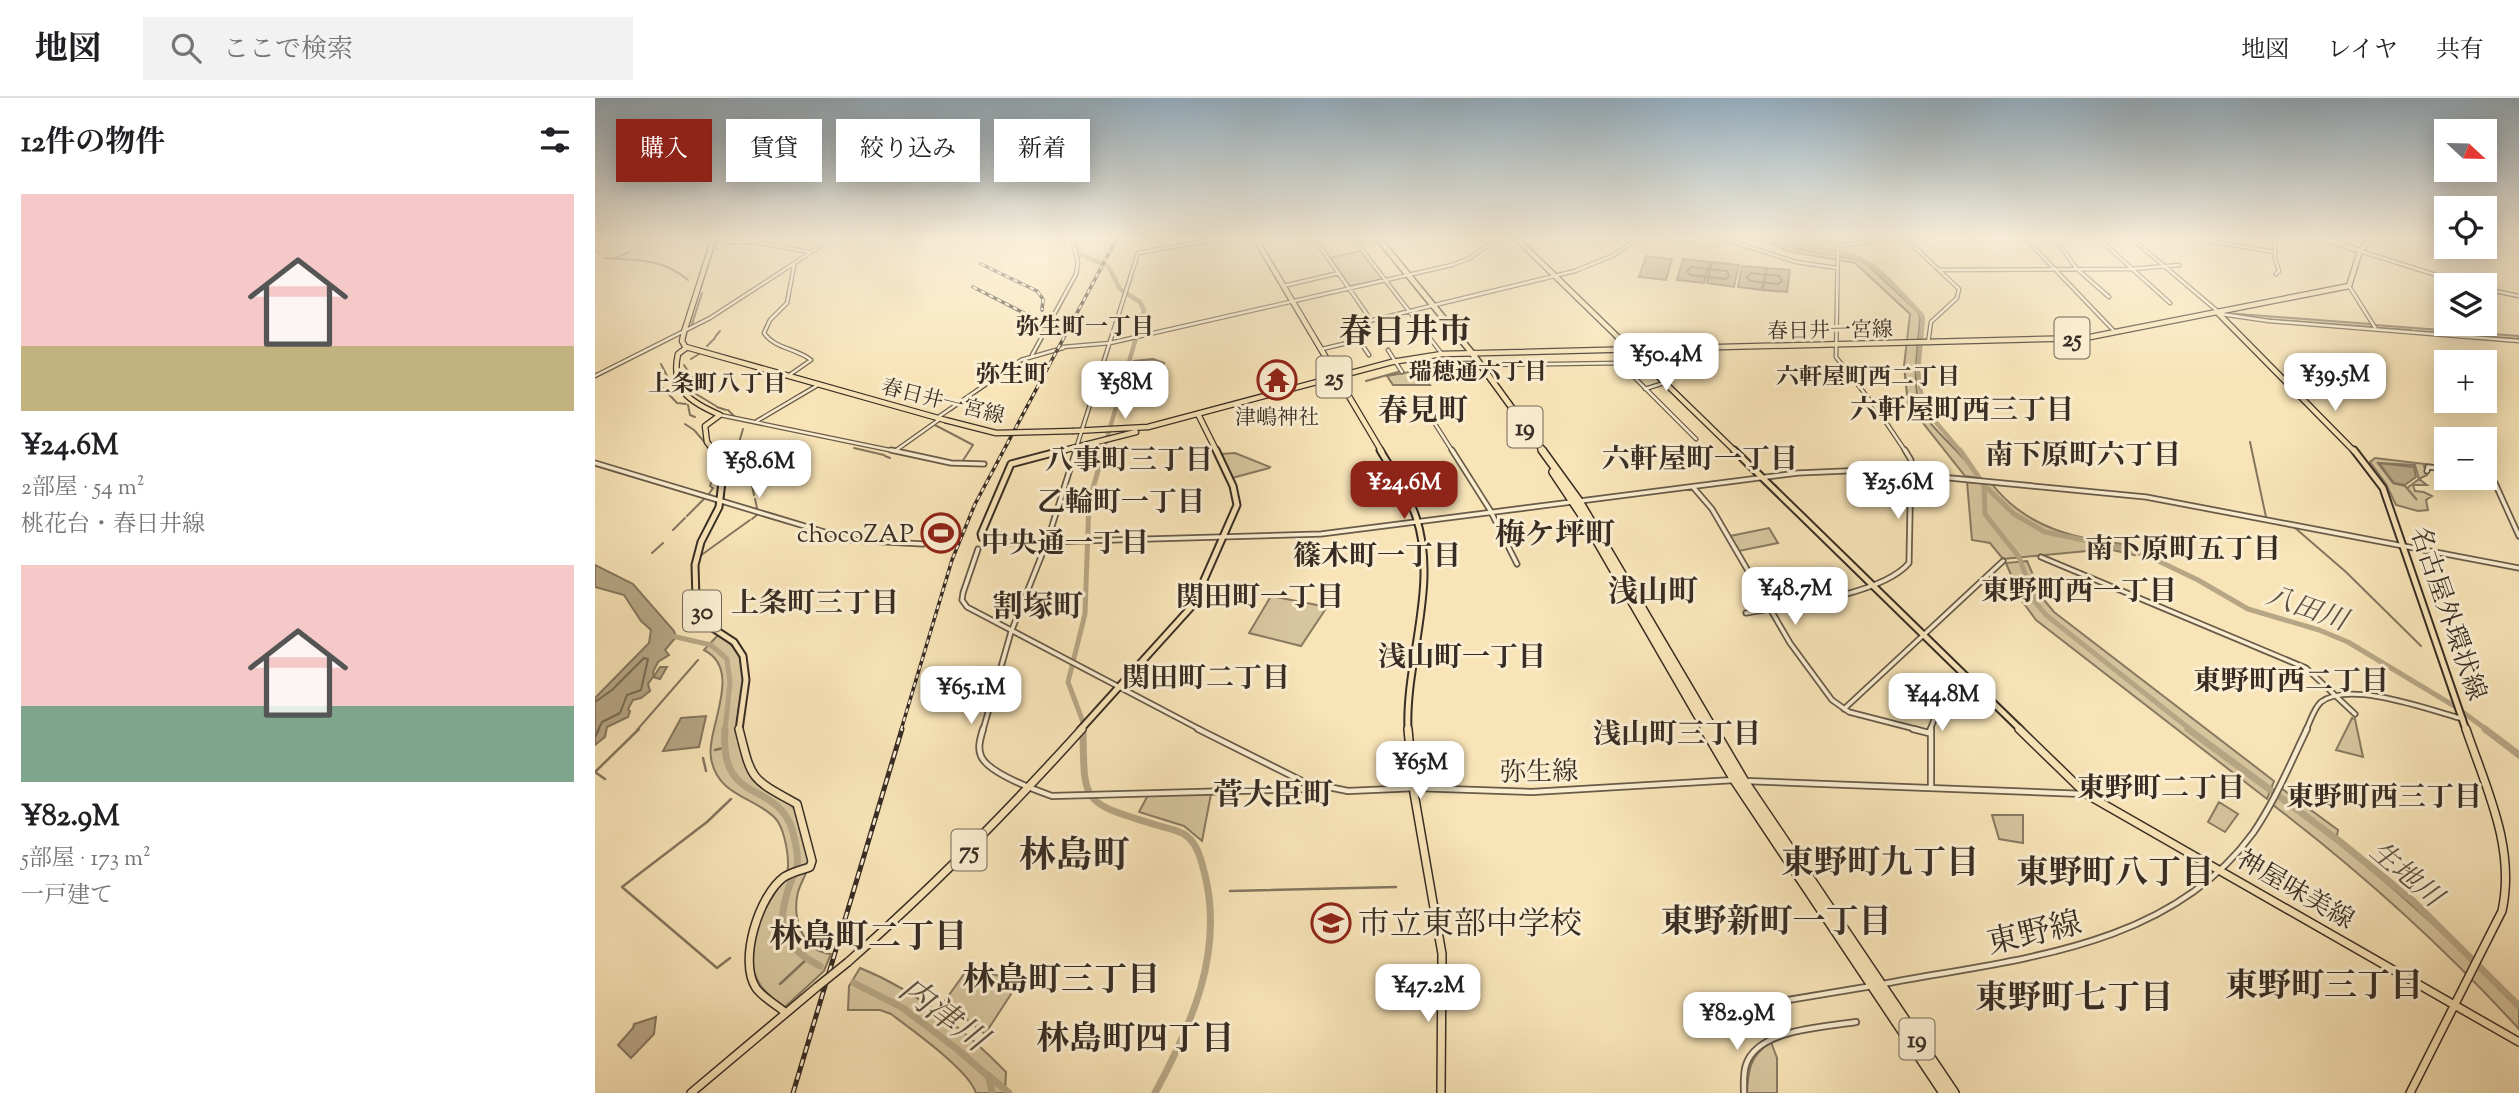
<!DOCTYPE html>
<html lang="ja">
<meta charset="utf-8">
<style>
body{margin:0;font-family:"Sorts Mill Goudy","Noto Serif JP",serif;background:#f2f2f2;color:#202124;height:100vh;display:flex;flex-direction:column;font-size:26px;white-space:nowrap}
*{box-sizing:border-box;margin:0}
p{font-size:23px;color:#757577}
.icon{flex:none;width:38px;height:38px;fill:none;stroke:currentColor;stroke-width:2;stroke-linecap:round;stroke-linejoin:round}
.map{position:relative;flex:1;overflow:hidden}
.sheet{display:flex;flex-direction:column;background:#fff;width:595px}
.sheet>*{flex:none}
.banner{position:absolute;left:21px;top:21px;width:665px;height:63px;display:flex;gap:14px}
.needle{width:46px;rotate:112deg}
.fabs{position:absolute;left:1839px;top:21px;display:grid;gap:14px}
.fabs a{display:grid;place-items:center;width:63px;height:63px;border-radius:0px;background:#fff;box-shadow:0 4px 18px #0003;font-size:35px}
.price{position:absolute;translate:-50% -60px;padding:0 16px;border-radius:14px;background:#fff;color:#222;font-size:23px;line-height:46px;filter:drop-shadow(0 2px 4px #0008)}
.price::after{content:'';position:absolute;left:50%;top:42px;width:21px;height:16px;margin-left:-10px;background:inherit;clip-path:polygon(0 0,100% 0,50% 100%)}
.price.current{background:#8f2418;color:#fff}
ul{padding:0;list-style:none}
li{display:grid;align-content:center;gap:14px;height:371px;padding:0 21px}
li span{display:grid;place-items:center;height:217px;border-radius:0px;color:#555}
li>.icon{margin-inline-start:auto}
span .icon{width:126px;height:126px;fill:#fffc;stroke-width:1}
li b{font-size:30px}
h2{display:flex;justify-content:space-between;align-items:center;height:84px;padding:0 21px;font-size:30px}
.chip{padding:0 24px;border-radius:0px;background:#fff;box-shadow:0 4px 18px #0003;font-size:24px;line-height:63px}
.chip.current{background:#8f2418;color:#fff}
header{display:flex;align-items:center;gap:42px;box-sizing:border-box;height:98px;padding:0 35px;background:#fff;border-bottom:2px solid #e0e0e0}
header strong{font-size:33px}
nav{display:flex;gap:38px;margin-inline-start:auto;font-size:24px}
.search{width:490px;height:63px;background:#f2f2f2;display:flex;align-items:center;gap:18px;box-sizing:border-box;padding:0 24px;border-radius:0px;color:#757577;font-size:26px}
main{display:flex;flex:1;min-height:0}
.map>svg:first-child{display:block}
</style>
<header>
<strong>地図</strong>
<div class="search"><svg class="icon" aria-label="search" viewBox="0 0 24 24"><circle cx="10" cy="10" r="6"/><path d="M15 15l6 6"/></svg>ここで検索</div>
<nav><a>地図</a><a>レイヤ</a><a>共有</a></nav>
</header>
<main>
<section class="sheet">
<h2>12件の物件<svg class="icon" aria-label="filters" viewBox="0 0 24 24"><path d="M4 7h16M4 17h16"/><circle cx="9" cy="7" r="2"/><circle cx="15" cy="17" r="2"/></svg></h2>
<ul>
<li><span style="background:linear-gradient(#f6c9c9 70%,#c2b280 0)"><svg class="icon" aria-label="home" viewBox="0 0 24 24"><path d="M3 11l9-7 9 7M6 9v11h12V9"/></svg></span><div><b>¥24.6M</b><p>2部屋 · 54 m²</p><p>桃花台・春日井線</p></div></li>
<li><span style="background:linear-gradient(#f6c9c9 65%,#7fa58c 0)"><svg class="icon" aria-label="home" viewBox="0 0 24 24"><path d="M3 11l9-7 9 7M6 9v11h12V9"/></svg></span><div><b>¥82.9M</b><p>5部屋 · 173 m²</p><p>一戸建て</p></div></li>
</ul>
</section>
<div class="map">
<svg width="1924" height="995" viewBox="0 0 1924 995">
<rect width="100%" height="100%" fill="#f8e4b7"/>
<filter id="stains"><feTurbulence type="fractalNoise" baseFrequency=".00286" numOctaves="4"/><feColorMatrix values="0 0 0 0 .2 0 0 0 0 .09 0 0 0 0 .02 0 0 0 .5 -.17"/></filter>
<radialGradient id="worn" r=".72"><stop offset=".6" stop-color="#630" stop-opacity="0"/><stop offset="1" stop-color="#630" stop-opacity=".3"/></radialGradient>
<path fill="#d7c59e" stroke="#887961" stroke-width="2" fill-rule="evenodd" d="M1165,140H1176L1197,150L1264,162L1275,169L1322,213L1325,219C1324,248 1316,279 1325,308C1331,328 1371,357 1384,380L1370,378L1313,306L1309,268L1315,216L1260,165L1192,153Z
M766,153L788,181L755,188L735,160Z
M1631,215L1775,226L1778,230L1672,222Z
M1781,227L1924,238V242L1783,231Z
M558,261L569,265L567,274L559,286L549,285L550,282L533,283L539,263Z
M825,272L835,287H798L792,278Z
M640,355L675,369L674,370L637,380L626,356Z
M1780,360L1838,367L1829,368L1832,377L1824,381L1832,387H1818L1820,393L1829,394L1837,398L1831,402L1833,412L1823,413L1801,407L1791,386L1775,364ZM1783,365L1820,367L1824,381L1812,390L1822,402L1810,388L1798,385Z
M1372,384L1397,386C1432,431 1483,442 1537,447L1543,451L1540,457L1513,451L1408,461L1395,445L1377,442Z
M1174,430L1183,445L1144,453L1135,438Z
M1432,463L1449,502L1459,514L1679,683L1672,701L1441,522L1427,503L1411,465Z
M676,498L732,509L706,548L654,535Z
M123,537C173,568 134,600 144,642C148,657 152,674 163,686C178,702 197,697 205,723C208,734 215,752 214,764C213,774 206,784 203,794C197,819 207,853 236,856L229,873L189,910C181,903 172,896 166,888C147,862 162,822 178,798C184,787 194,779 193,766C193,754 189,729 180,720C160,699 122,698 116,660C111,630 149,572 109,552Z
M1320,585L1348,612L1347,613L1338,617L1315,611L1318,586Z
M1757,620L1760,621L1768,659L1741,652Z
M1686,690L1743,732L1741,743C1806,795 1867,851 1924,911V931C1848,848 1767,775 1678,707Z
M616,696L607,743L589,728L544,714L553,697Z
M1624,704L1643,716L1630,734L1613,724Z
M1397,717H1428V745L1404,741Z
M374,869L424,884L390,936L349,904Z
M265,870C320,892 370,932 411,974L410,995H381C374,972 317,932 296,916L285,912H253L254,888Z
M1176,944L1182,960V995H1152C1153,971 1155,958 1176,944Z"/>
<path fill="#b7a685" stroke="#84765e" stroke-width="2" d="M1051,158L1077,161L1071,182L1044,179Z
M1088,161L1115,164L1109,185L1082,182Z
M1117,164L1144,167L1139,189L1112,185Z
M1147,168L1171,170L1167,192L1143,189Z
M1172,170L1195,172L1192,194L1168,192Z
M1784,365L1819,369L1821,379L1810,387L1799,385Z
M0,467L38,486L79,533L81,539L70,552L74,557L63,564L58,574L59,578L65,569H72L65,581L58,579L53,586L55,593L46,600L38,602L33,611L35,613L33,619L12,629L10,639L0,647V600L54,545L56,532L46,523L29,497L0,489Z
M111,618L104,649L68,653L86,620Z
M61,919L59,936L36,960L23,947L38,930L39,926Z"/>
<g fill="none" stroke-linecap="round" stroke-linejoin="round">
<path stroke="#786a54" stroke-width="2" d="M1096,169L1132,173L1134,178L1131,181L1095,177L1092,173Z
M1156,175L1184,178L1187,183L1183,186L1155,183L1152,179Z
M0,604L17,592L49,560L53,561L46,592L32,597L25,615L7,624L3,632"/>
<path stroke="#786a54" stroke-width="2.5" d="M0,639L4,631"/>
<path stroke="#84765e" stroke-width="2" d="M0,152L4,156
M9,160C41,162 68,160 93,182
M19,161L34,154
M1666,221L1775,229
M97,226L107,195
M1785,230L1816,232
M1819,233L1856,236
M1858,236L1924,241
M120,239L125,233
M112,248L120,240
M440,255L483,176L484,156
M96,261L104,256
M66,266L76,286
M89,267L93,273
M98,279L101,281L100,294
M771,283L803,274
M68,290L82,305L91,306
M101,296L121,308
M93,307L95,317L100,319
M122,309L131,312
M133,312L140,319
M355,313L429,262
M90,326L99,332
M340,327L378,347L367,364
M148,331L143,348L154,372
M100,333L111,346
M1655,344L1671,419
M112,348L116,354
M259,350L289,357
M290,358L295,360
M154,373L156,381
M156,383L159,397
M114,396L118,390L115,388L118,380
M160,401L162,410
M92,418L109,401
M157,421L162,417
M1699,429L1751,474L1826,548
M78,432L90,420
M57,455L68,445
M105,458L155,422
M42,632L103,562"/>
<path stroke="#84765e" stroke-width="2.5" d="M120,652L128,650
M108,660L111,673
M10,681L0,674L44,631
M635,793L801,789
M135,860L122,870L27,789L112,724L136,701
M185,886L212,861"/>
<path stroke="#b7a685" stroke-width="4.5" d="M481,140L484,156L513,168L525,191L545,204L549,212L508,354
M1177,140C1204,153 1234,148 1261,159C1286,169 1307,197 1326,216L1328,220L1323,273L1328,309L1366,354"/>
<path stroke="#b7a685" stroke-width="5" d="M1365,352L1389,387L1419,416L1450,434L1532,451L1557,460L1603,482L1653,511L1724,532L1753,544L1861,609L1892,632
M1389,387L1390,416L1424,459L1440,504L1451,517L1596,632
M77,538L116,547L132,561L135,585L130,632
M488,632V624L473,584L490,516L494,404L509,352"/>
<path stroke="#b7a685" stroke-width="7" d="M130,631C124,708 180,681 197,731C200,742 204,757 202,768C200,775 196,782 194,789C180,830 187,848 225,868
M488,631C489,705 486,704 558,726C567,729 580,731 589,736C603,745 606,762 610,777C629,855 596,928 560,995
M1593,631L1743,742L1818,803L1924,908
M1890,631L1924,657
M259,885L308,910L362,951L394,979L397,995
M393,977L414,995"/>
<g stroke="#685b49" stroke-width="5">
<path id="minor-far2" d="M719,140L776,222
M758,140L847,256
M1126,140L1201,164L1242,170
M1235,140L1243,148L1241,259L1282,311L1311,354
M1310,140L1364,191L1362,200L1336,224L1333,245
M1430,140L1520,234
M1460,140L1481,170L1514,199
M1503,140L1575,205
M1536,140L1626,216L1674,223L1924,243
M1596,140L1680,154
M1680,140V161L1684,173L1681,176
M123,144H161L214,154
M1243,148L1299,140
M1765,153L1873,187
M1344,172L1536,171L1584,167
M688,188L744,175
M1754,188L1781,231
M1890,191L1924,198
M764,242L774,257
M765,242L759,231L766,225L980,173L1019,157L1044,140
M468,249L515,245L857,167L875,160L903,140
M727,251L769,241
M793,252L807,274
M437,257L481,176L483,165L477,140
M887,267L1025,265L1101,341
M0,278L115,220L238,140
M193,278L216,262C201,250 180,251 169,235L175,222L192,205L199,168H196
M1050,291L1069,285
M828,307L858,354
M125,317L304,354
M342,320L426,262L468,250
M162,323L223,287
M300,353L345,321
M480,354L543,155L628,140"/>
</g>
<g stroke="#685b49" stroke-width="7">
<path id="minor-far1" d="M296,352L356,365L389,366
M857,352L895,412L922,466
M0,365L256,442L328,446
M1832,373L1833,369L1852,371
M1890,377L1900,385L1924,438
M1098,389L1117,411L1195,545L1237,602L1254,614L1324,632
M985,403L1203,375L1273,372L1551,399L1924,470
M408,445L726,436L977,404
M383,451L368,495L367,502L372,509L606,632
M1446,459L1711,570L1760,616
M1151,515C1193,508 1287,497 1314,465L1316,362L1310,352
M1249,611L1408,463
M388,632L416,534L452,444L481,352
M1335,632L1340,619L1389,597
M1711,632C1715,624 1719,610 1726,604C1755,582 1835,612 1868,621"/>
</g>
<g stroke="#685b49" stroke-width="8">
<path id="minor" d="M388,631C386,639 382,649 386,658C393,675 440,692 457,698L712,691L716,686
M603,631L709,684L753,693L821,690L937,694L1139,682
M1318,631L1334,635
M1336,631V690
M1150,683L1489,696
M1288,886C1418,861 1573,852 1658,735C1680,703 1695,666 1712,631
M1151,909L1277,888
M1149,995C1149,986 1148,976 1151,967C1162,931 1230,929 1261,924"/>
</g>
<g stroke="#382d24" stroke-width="7">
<path id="major-far2" d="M119,140L89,234L87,243L91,250L83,256C75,292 95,304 125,317L110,328L112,344L120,354
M660,140L787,354
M921,140L1141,354
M1726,140L1765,153
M1622,214L1760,354
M91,249L350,322
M603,316L622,354
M479,333L553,329L797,264L847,256L1490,240L1754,188L1765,153L1777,140
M462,354L541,334"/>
</g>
<g stroke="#382d24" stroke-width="9">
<path id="major-far1" d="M118,352L129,367L124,409L106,444L100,467L101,502L113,527L139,544L148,558L151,582L144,632
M785,352C798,374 813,395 821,419C844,487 810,563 813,632
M1139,352L1426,632
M1759,352L1788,390L1871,632
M387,440L386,436L416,366L469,352
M485,632L598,507L642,407L638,388L621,352"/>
</g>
<g stroke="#382d24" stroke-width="10">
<path id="major" d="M144,631C157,683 155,680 202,706L217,763L215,769C207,772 197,774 189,779C164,797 143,863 161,890C168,900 182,907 191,915
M813,631L819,695L847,856L846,995
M1424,631L1491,696L1924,944
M253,864C336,791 413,713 487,631
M96,995L222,889
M1815,995L1907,813C1921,750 1891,690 1871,631"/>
</g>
<g stroke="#382d24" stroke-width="8">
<path id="highway-far2" d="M783,140L877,255L949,354"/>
</g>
<g stroke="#382d24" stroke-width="10">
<path id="highway-far1" d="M947,352L984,403L1119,632
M958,374L988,419L1111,632"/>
</g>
<g stroke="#382d24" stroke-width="12">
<path id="highway" d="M1110,631L1140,682L1349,995
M1118,631L1148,682L1359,995"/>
</g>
<use href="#minor-far2" stroke="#faedd0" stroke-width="2.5"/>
<use href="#minor-far1" stroke="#faedd0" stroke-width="3.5"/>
<use href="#minor" stroke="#faedd0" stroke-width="4.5"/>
<use href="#major-far2" stroke="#f8e4b7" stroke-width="4.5"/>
<use href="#major-far1" stroke="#f8e4b7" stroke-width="5"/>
<use href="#major" stroke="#f8e4b7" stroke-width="7"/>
<use href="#highway-far2" stroke="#f8e4b7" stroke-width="5"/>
<use href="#highway-far1" stroke="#f8e4b7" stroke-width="7"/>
<use href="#highway" stroke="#f8e4b7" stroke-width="9"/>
<g stroke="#382d24" stroke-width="3.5">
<path id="rail-far1" d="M386,166L442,193L448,201L447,212
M378,189L429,215L437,226L434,235
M306,632L357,462L380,406L522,140"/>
</g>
<g stroke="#382d24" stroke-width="5">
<path id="rail" d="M198,995L307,631"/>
</g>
<use href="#rail-far1" stroke="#faedd0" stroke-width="2" stroke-dasharray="4.5" stroke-linecap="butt"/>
<use href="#rail" stroke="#faedd0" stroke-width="2.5" stroke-dasharray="7" stroke-linecap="butt"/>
<g stroke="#382d24" stroke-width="7" stroke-linecap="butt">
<path id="major-bridge-far1" d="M350,322L401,335L479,333"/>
</g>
<g stroke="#382d24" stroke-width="10" stroke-linecap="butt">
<path id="major-bridge" d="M222,889L253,864"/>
</g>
<use href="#major-bridge-far1" stroke="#f8e4b7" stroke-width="4.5"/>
<use href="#major-bridge" stroke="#f8e4b7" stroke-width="7"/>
</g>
<linearGradient id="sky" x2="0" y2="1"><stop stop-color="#94aec0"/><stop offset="0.5" stop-color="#fcf3df"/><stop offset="1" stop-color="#fcf3df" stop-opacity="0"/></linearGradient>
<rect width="1924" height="280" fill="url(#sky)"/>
<defs>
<g id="temple-ring" transform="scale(2.0125)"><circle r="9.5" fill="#faedd0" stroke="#8f2418" stroke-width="1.5"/><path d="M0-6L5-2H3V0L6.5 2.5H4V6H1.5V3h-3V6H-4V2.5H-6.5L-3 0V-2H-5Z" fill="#8f2418"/></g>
<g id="stadium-ring" transform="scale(2.0125)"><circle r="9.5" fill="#faedd0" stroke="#8f2418" stroke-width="1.5"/><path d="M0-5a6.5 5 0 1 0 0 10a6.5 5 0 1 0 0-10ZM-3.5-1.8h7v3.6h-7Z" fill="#8f2418"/></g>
<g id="school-ring" transform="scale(2.0125)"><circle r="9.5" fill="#faedd0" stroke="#8f2418" stroke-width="1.5"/><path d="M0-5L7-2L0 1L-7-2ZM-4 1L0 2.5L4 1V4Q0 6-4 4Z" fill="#8f2418"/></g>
</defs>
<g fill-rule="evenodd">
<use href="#temple-ring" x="682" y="282"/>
<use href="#stadium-ring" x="346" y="435"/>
<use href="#school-ring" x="736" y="825"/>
</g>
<g text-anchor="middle" stroke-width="6" stroke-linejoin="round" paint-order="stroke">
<g font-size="21" fill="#382d24" stroke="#faedd0">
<text transform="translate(1235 232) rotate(-1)" y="7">春日井一宮線</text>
<text transform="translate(348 303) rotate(14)" y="7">春日井一宮線</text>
</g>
<g font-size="21" fill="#382d24" stroke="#faedd0">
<text x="682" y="326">津嶋神社</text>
</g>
<g font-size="23" font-weight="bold" fill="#382d24" stroke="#faedd0">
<text x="490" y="236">弥生町一丁目</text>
<text x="883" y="281">瑞穂通六丁目</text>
<text x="1273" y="286">六軒屋町西二丁目</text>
<text x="122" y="293">上条町八丁目</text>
</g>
<g fill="#faedd0" stroke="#726758" stroke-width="2">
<rect x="1459.5" y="219.5" width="35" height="41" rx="5"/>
<rect x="721.5" y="258.5" width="35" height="41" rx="5"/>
<rect x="912.5" y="308.5" width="35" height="41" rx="5"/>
<rect x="88" y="492.5" width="38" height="41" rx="5"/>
<rect x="356.5" y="731.5" width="35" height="41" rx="5"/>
<rect x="1304.5" y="920.5" width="35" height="41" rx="5"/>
</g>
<g font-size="24" font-weight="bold" fill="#382d24">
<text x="1477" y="248">25</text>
<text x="739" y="287">25</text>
<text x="930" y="337">19</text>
<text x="107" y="521">30</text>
<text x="374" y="760">75</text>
<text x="1322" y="949">19</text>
</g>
<g font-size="24" font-weight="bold" fill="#382d24" stroke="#faedd0">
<text x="417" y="284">弥生町</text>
</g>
<g font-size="26" fill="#382d24" stroke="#faedd0" text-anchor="end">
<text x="319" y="444">chocoZAP</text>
</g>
<g font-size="26" fill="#382d24" stroke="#faedd0">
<text transform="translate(1854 515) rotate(71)" y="9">名古屋外環状線</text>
<text transform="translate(944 673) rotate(-1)" y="9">弥生線</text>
<text transform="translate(1701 791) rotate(30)" y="9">神屋味美線</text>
</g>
<g font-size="28" font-weight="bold" fill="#382d24" stroke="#faedd0">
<text x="1367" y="321">六軒屋町西三丁目</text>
<text x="1488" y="366">南下原町六丁目</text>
<text x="1105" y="370">六軒屋町一丁目</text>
<text x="534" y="371">八事町三丁目</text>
<text x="526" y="413">乙輪町一丁目</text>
<text x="470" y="454">中央通一丁目</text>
<text x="1588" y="460">南下原町五丁目</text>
<text x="782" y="467">篠木町一丁目</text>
<text x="1484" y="502">東野町西一丁目</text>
<text x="665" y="508">関田町一丁目</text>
<text x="220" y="514">上条町三丁目</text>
<text x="867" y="568">浅山町一丁目</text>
<text x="611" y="589">関田町二丁目</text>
<text x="1696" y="592">東野町西二丁目</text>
<text x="1082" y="645">浅山町三丁目</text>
<text x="1566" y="699">東野町二丁目</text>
<text x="1789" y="708">東野町西三丁目</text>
</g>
<g font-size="28" font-style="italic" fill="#5e5141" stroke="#faedd0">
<text transform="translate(1712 509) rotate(19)" y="10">八田川</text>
<text transform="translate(1812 775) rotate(40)" y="10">生地川</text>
</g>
<g font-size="30" font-weight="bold" fill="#382d24" stroke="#faedd0">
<text x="828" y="322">春見町</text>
<text x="960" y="446">梅ケ坪町</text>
<text x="1058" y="503">浅山町</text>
<text x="443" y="518">割塚町</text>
<text x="678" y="706">菅大臣町</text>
</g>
<g font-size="32" fill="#382d24" stroke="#faedd0" text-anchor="start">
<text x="763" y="836">市立東部中学校</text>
</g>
<g font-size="32" fill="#382d24" stroke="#faedd0">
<text transform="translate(1439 834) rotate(-13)" y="11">東野線</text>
</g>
<g font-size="33" font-weight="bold" fill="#382d24" stroke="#faedd0">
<text x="810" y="244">春日井市</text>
</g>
<g font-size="33" font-weight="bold" fill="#382d24" stroke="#faedd0">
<text x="1285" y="775">東野町九丁目</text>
<text x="1520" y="785">東野町八丁目</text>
<text x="1181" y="834">東野新町一丁目</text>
<text x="273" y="849">林島町二丁目</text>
<text x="466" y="892">林島町三丁目</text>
<text x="1729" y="898">東野町三丁目</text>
<text x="1479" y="910">東野町七丁目</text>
<text x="540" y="951">林島町四丁目</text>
</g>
<g font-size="33" font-style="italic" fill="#5e5141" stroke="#faedd0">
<text transform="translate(349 915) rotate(36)" y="12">内津川</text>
</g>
<g font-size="37" font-weight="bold" fill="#382d24" stroke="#faedd0">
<text x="479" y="769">林島町</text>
</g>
</g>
<rect width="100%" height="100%" filter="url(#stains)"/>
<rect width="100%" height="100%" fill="url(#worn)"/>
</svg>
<div class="fabs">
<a><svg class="needle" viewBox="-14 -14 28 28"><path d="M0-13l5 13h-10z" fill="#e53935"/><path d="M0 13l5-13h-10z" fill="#757577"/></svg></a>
<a><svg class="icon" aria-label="locate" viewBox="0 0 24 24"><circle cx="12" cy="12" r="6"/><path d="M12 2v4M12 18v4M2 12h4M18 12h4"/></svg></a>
<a><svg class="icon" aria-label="layers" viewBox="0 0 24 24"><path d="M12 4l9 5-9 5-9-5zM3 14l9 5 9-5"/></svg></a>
<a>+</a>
<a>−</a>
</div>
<b class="price" style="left:1071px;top:295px">¥50.4M</b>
<b class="price" style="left:1740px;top:315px">¥39.5M</b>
<b class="price" style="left:530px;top:323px">¥58M</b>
<b class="price" style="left:164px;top:402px">¥58.6M</b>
<b class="price current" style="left:809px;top:423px">¥24.6M</b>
<b class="price" style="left:1303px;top:423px">¥25.6M</b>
<b class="price" style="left:1200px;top:529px">¥48.7M</b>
<b class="price" style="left:376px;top:628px">¥65.1M</b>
<b class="price" style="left:1347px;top:635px">¥44.8M</b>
<b class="price" style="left:825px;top:703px">¥65M</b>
<b class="price" style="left:833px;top:926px">¥47.2M</b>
<b class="price" style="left:1142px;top:954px">¥82.9M</b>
<div class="banner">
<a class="chip current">購入</a>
<a class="chip">賃貸</a>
<a class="chip">絞り込み</a>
<a class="chip">新着</a>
</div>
</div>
</main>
